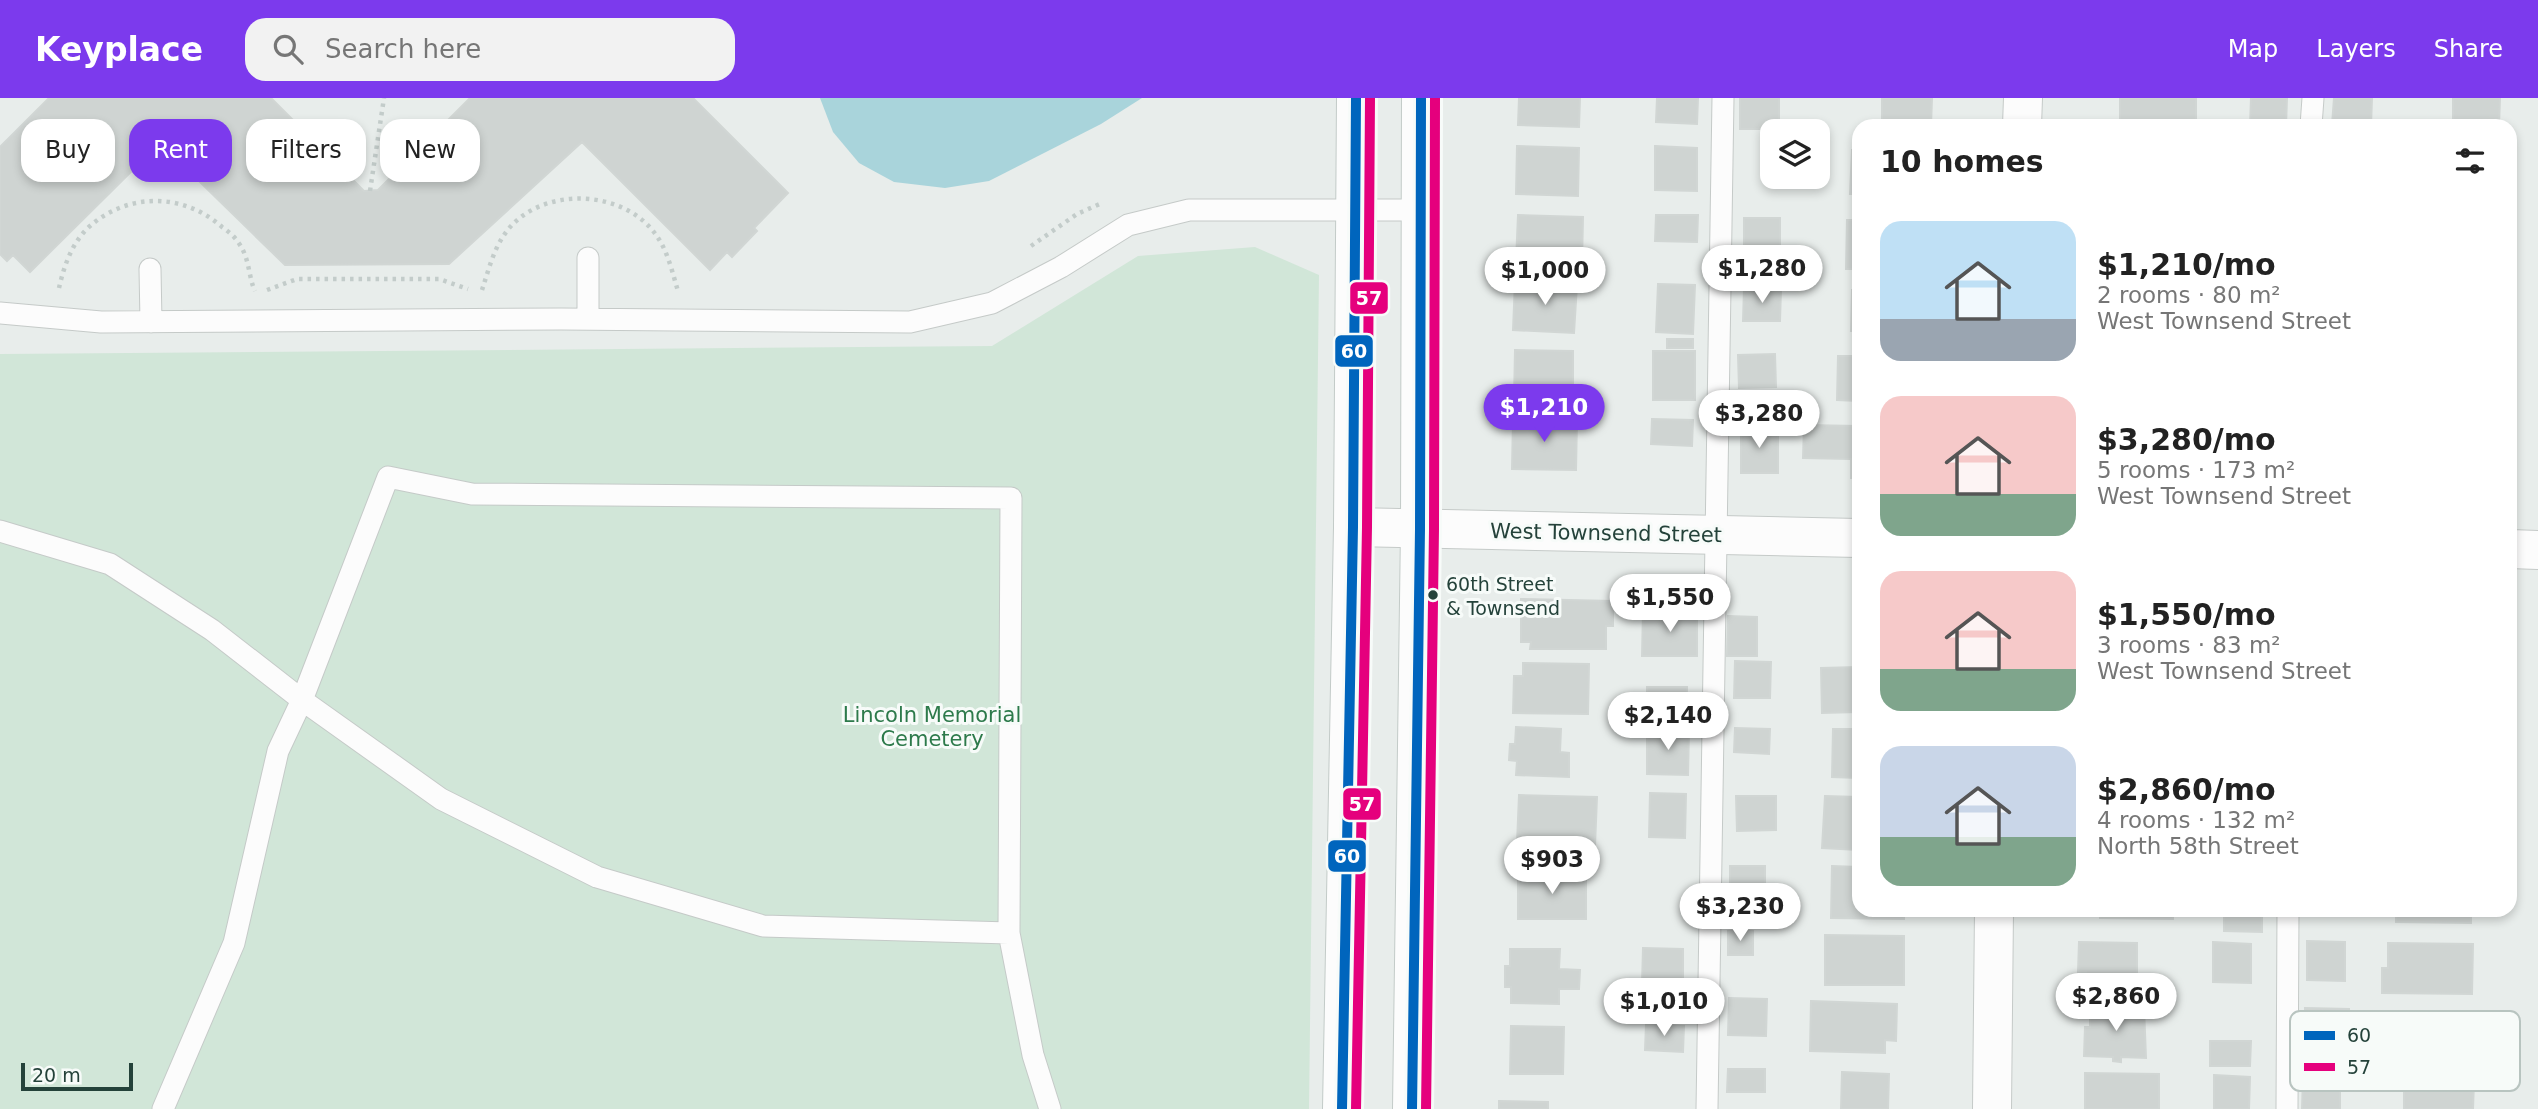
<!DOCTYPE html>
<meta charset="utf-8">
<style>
body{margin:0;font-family:"DejaVu Sans",sans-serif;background:#f2f2f2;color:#222;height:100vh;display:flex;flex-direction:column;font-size:26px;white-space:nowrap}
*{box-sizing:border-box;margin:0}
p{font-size:23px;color:#767676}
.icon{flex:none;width:38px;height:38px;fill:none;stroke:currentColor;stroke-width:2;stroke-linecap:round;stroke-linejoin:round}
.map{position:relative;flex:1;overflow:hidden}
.details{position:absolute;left:1852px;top:21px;width:665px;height:798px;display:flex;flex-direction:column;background:#fff;border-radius:21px;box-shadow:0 4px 10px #0003}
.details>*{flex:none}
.hud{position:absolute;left:21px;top:21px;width:665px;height:63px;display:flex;gap:14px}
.buttons{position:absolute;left:1760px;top:21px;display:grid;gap:14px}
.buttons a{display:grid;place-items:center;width:70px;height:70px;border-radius:14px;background:#fff;box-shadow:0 4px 10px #0003;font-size:35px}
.scale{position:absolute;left:21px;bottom:18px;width:112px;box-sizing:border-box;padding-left:7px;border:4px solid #24423a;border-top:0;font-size:19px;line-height:24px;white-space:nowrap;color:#24423a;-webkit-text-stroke:5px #f7fbf9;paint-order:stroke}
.price{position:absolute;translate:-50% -60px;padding:0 16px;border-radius:24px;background:#fff;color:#222;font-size:23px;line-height:46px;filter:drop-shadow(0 2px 4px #0008)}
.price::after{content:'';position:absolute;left:50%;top:42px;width:21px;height:16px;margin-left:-10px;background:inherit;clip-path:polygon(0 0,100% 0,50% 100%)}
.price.selected{background:#7c3aed;color:#fff}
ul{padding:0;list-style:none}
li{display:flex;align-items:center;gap:21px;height:175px;padding:0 28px}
li span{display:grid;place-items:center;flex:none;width:196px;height:140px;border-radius:21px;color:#555}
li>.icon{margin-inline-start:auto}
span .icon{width:84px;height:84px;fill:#fffc;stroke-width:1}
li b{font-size:30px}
h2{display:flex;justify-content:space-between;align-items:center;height:84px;padding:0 28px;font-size:30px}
.chip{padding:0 24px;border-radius:21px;background:#fff;box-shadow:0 4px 10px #0003;font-size:24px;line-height:63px}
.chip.selected{background:#7c3aed;color:#fff}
header{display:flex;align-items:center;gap:42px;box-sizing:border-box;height:98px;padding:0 35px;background:#7c3aed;color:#fff}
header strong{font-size:33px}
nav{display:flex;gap:38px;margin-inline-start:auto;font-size:24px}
.search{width:490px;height:63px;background:#f2f2f2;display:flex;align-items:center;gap:18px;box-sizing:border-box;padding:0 24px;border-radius:21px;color:#767676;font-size:26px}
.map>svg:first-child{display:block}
</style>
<header>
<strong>Keyplace</strong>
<div class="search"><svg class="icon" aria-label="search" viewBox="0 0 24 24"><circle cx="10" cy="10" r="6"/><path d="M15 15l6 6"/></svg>Search here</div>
<nav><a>Map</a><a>Layers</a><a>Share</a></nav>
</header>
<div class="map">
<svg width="2538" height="1011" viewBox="0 0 2538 1011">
<rect width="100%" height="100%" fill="#e8edeb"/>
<path fill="#d1e6d8" d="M1255,149L1319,177L1309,1011H0V256L992,248L1138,158Z"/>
<path fill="#a9d4db" d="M820,0H1142L1101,26L989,83L945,90L894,84L859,65L833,34Z"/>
<path fill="#cfd4d2" stroke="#d1d6d4" stroke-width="2" d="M49,0H271L364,93L378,92L470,0H693L788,95L754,130L757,133L732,159L727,154L710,172L582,44L449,166L285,167L160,45L30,174L13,157L7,163L0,156V49Z
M1519,0H1580L1579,29L1518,27Z
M1657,0H1698L1697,26L1656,24Z
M1740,0H1779V31H1740Z
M1882,0H1932L1931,28H1882Z
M2120,0H2196V28H2120Z
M2251,0H2287L2286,28H2250Z
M2334,0H2372L2371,28L2332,27Z
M2453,0H2500L2499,28H2453Z
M1517,48L1579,50L1578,98L1516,96Z
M1655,48L1697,50V93L1655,92Z
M1852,52H1858V96H1850Z
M1518,117L1583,119L1582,165L1516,164Z
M1656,117H1698L1697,144L1655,143Z
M1744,120H1780V154H1744Z
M1847,122H1858V171H1846Z
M1515,184L1577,187L1574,235L1513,232Z
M1658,186L1695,187L1693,236L1656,234Z
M1744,190L1781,191L1780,223H1743Z
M1852,192H1858V233H1851Z
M1667,241H1693V250H1667Z
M1515,252L1573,253V301H1514Z
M1653,253H1695V302H1653Z
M1775,256L1776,289L1739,290L1738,257Z
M1838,258H1858V303L1837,302Z
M1513,321L1577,322L1576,372L1512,371Z
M1652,321L1693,322L1692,348L1651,346Z
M1804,327L1858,328V380H1851V361L1803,360Z
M1741,329H1778V375H1741Z
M1521,501L1613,503V528H1606V551H1530L1531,544H1521Z
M1643,513L1697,514V558H1642Z
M1728,518L1757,519V558H1727Z
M1735,563L1771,564L1770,600H1734Z
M1523,565L1589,566L1588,616L1513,615L1514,578H1523Z
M1858,569V614L1822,615L1821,570Z
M1647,589H1687L1686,626H1647Z
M1516,629L1561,631L1560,654L1569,655V679L1516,677L1517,663L1509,662L1510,646H1515Z
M1735,630L1770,631L1769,656L1734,654Z
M1647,631L1689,632L1688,677L1647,676Z
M1833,631H1858V680L1832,679Z
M1650,695L1686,696L1685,740L1649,739Z
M1519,697L1597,699L1595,748L1545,747V751H1527V746L1517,745Z
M1736,698H1776V732L1737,733Z
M1825,698L1858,699V752L1822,750Z
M1730,768H1765V790L1730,789Z
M1832,768L1858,769V812H1904V821L1831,820Z
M1518,774H1586V821H1518Z
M2100,812H2173V821L2100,820Z
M2224,812H2262V834L2224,833Z
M2396,812H2471V825L2396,824Z
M1728,833H1753V857H1728Z
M1825,837L1904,838V887H1825Z
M2307,843L2345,844V883L2307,882Z
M2079,844L2137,845V890H2133V898H2122V890L2085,889L2086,874H2078Z
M2213,844L2251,846V885L2213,884Z
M2388,845L2473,846L2472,896L2382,895V870H2388Z
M1643,850L1683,851V887L1642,886Z
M1510,851H1560L1559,871L1580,872L1579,891H1559V906L1511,905V889H1505V868H1510Z
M1729,900L1767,901L1766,938L1728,937Z
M1811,903L1897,906L1896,943L1885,942V955L1810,953Z
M2090,908L2144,909L2146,960L2121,959V964L2113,963V959L2084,958L2085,929H2090Z
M2305,910L2349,911L2348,957L2305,955Z
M1646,926L1684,928L1683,954L1645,952Z
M1511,928L1564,929L1563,976H1510Z
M2210,943H2251L2250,968H2210Z
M1728,971H1765V994H1727Z
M1842,974L1889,976L1888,1011H1841Z
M2085,975L2159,976V1011H2085Z
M2214,977L2250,979L2249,1011H2214Z
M2303,978H2340V1011H2302Z
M2404,983L2474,984L2473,1011H2404Z
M1499,1003L1548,1004V1011H1499Z"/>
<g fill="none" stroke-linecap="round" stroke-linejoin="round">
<g stroke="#c5cac8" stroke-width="23">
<path id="lane" d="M2311,28L2313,0
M588,160V221
M150,171L151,224
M0,215L101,224L561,221L910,224L992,205L1061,169L1128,127L1189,112H1420
M0,433L110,466L212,532L302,602L441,701L597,779L763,828L1009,835
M163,1011L234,845L278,653L302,602L388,379L472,396L1011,400L1009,835L1033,957L1050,1011
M1707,1011L1723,0
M2287,1011L2288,812"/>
</g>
<g stroke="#c5cac8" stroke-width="40">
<path id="street" d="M2022,28L2023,0
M1353,429L1858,440
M2510,451L2538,452
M1992,1011L1994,812"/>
</g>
<g stroke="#c3cbc8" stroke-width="40">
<path id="secondary" d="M1342,1011L1353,429L1356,0
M1412,1011L1420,431L1421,0"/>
</g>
<path stroke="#c3ccca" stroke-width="4.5" stroke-dasharray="3.5 5" stroke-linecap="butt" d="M370,93L384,0
M1031,148L1077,116L1102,105
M59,190C64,168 72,144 90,128C129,94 184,95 222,129C228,133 234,138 238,144C250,160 248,178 255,193
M267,192L297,181H439L468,191
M482,192C488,174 493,153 504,137C538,86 629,89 660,143C669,158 673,177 678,193"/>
<use href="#lane" stroke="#fcfcfc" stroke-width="21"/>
<use href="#street" stroke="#fcfcfc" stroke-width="38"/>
<use href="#secondary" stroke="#fcfcfc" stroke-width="38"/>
<g stroke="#f7fbf9" stroke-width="16">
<path id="bus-1" d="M1342,1011L1353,429L1356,0
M1412,1011L1420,431L1421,0"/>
</g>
<g stroke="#f7fbf9" stroke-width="16">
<path id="bus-2" d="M1356,1011L1367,429L1370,0
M1426,1011L1434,431L1435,0"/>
</g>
<use href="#bus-1" stroke="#0065bd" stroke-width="10"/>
<use href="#bus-2" stroke="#e5007d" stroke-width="10"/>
</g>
<circle fill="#24423a" stroke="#f7fbf9" stroke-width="2.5" cx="1433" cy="497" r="6"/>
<g text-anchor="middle" stroke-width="6" stroke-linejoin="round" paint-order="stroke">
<g font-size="19" fill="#24423a" stroke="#f7fbf9" text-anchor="start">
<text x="1446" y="493">60th Street<tspan x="1446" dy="24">&amp; Townsend</tspan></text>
</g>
<g font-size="21" fill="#24423a" stroke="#f7fbf9">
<text transform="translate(1606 435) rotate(1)" y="7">West Townsend Street</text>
</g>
<g font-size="21" fill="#2d7a4b" stroke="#f7fbf9">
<text x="932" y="624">Lincoln Memorial<tspan x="932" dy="24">Cemetery</tspan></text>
</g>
</g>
<rect x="2290" y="913" width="230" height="80" rx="10" fill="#f7fbf9" stroke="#b8c4c0" stroke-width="2"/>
<rect x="2304" y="933" width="31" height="9" fill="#0065bd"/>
<rect x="2304" y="965" width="31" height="8" fill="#e5007d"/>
<g font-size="19" fill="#24423a">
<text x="2347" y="944">60</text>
<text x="2347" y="976">57</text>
</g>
<g stroke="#f7fbf9" stroke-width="2.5">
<rect x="1349" y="183" width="40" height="34" rx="7" fill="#e5007d"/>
<rect x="1334" y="236" width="40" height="34" rx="7" fill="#0065bd"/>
<rect x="1342" y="689" width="40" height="34" rx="7" fill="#e5007d"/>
<rect x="1327" y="741" width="40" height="34" rx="7" fill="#0065bd"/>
</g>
<g font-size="19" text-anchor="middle" font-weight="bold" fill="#fff">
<text x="1369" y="207">57</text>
<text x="1354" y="260">60</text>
<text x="1362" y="713">57</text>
<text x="1347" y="765">60</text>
</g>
</svg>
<div class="buttons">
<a><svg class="icon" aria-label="layers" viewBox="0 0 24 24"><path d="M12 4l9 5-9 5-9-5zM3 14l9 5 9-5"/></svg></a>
</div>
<div class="scale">20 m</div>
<b class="price" style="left:1762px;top:207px">$1,280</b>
<b class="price" style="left:1545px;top:209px">$1,000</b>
<b class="price selected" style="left:1544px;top:346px">$1,210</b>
<b class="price" style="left:1759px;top:352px">$3,280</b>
<b class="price" style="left:1670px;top:536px">$1,550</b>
<b class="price" style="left:1668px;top:654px">$2,140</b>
<b class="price" style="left:1552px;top:798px">$903</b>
<b class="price" style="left:1740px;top:845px">$3,230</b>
<b class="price" style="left:2116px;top:935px">$2,860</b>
<b class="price" style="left:1664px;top:940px">$1,010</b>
<div class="hud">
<a class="chip">Buy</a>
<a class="chip selected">Rent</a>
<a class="chip">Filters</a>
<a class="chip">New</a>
</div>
<section class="details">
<h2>10 homes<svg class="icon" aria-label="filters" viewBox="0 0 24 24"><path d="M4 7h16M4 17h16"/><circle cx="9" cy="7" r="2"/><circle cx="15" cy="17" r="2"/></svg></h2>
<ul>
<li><span style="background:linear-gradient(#bfe0f5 70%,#9aa5b1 0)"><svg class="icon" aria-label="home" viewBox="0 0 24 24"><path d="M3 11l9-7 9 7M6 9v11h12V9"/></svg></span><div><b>$1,210/mo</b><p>2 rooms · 80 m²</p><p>West Townsend Street</p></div></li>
<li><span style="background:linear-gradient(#f6c9c9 70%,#7fa58c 0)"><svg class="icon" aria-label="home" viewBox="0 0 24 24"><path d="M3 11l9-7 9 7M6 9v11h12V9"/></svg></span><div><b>$3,280/mo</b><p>5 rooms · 173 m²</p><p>West Townsend Street</p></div></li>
<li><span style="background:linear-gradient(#f6c9c9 70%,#7fa58c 0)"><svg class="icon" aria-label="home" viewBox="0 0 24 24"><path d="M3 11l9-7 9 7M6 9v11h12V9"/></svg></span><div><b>$1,550/mo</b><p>3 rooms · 83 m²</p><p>West Townsend Street</p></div></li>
<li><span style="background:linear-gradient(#c9d6e8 65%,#7fa58c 0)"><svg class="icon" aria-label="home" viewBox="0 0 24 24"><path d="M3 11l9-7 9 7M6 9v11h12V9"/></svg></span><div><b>$2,860/mo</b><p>4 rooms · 132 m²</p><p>North 58th Street</p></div></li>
</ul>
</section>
</div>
